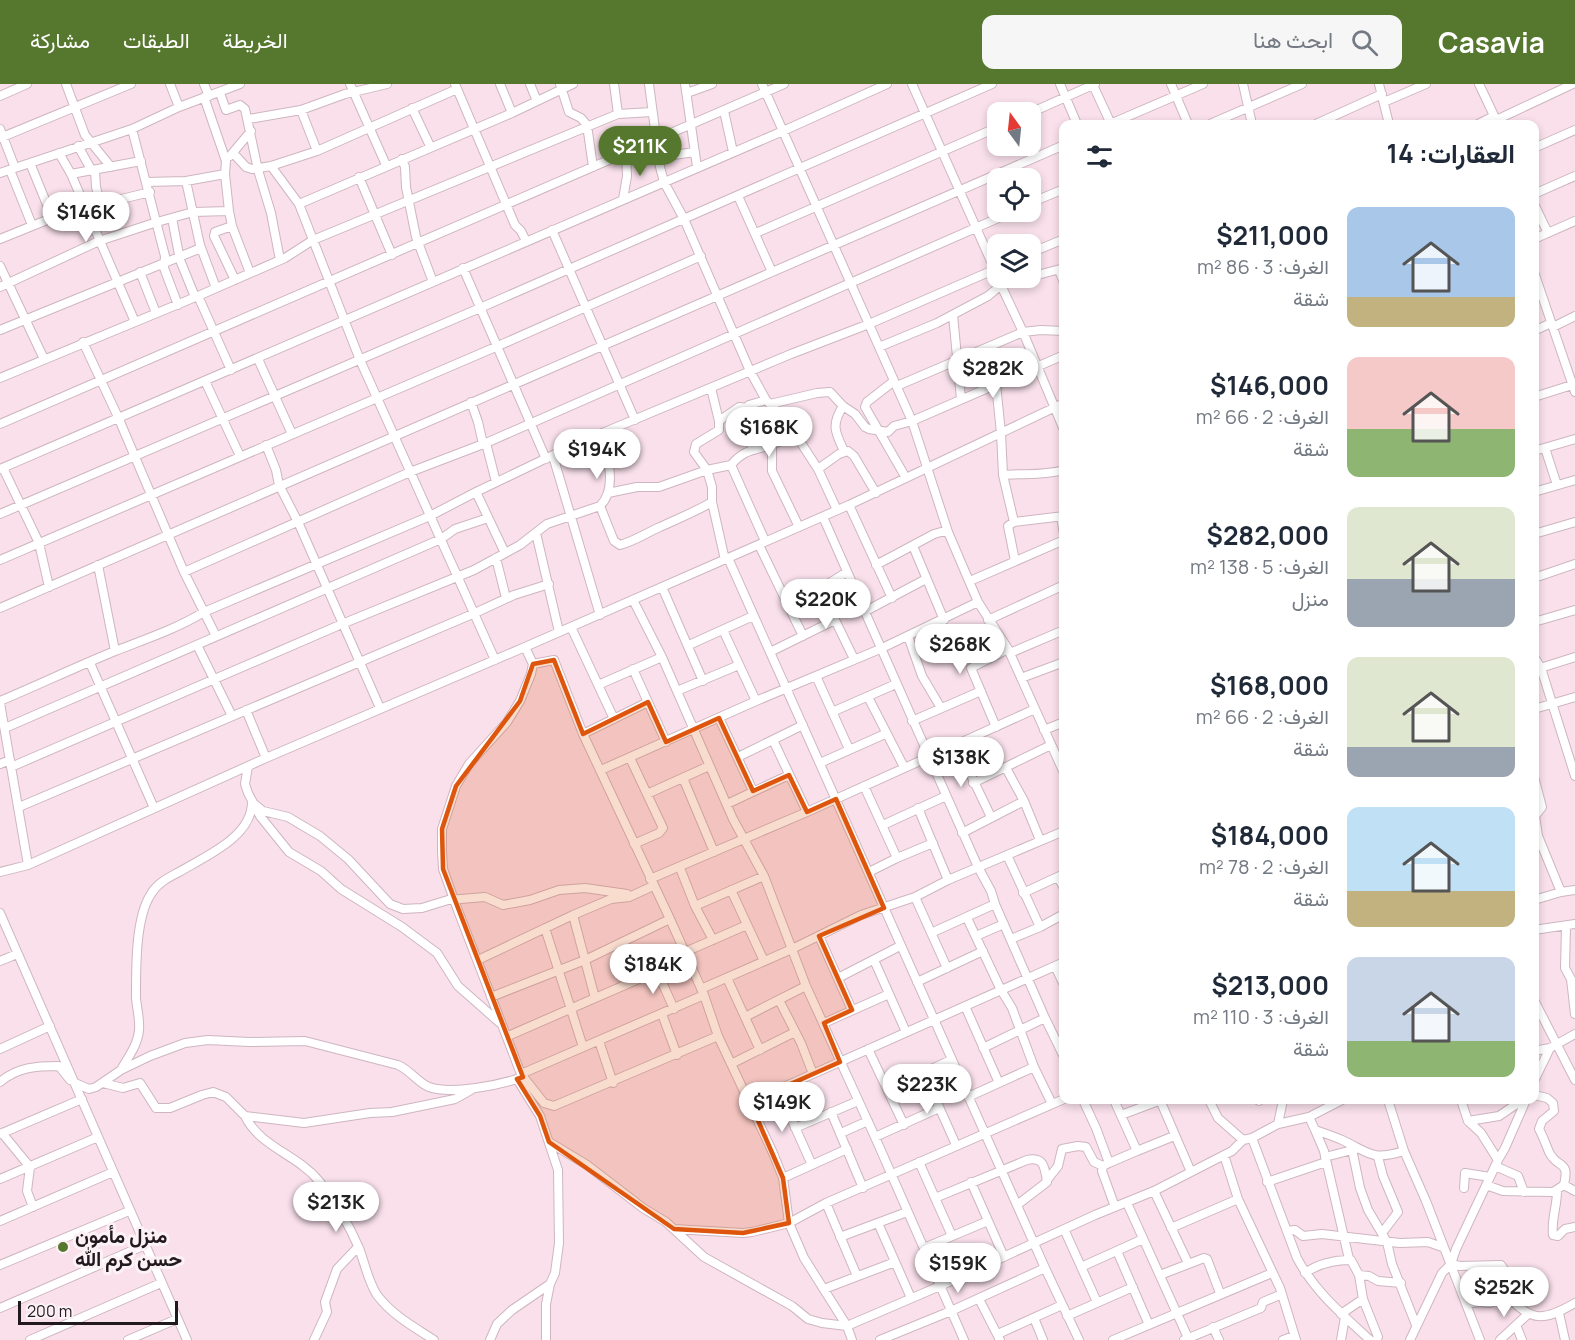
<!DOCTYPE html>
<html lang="ar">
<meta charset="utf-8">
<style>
body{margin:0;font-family:Manrope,Vazirmatn,sans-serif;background:#f6f6f7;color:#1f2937;direction:rtl;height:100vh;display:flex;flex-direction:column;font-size:22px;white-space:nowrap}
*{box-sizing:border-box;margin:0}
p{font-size:20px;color:#747a83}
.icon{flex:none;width:33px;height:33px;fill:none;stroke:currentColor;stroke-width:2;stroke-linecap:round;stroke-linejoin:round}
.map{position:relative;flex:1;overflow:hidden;direction:ltr}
.panel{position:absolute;left:1059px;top:36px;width:480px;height:984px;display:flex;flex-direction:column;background:#fff;border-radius:12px;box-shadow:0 3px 9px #0003;direction:rtl}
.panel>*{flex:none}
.needle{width:39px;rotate:345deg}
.fabs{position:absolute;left:987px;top:18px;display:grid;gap:12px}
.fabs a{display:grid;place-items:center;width:54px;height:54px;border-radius:12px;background:#fff;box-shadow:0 3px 9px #0003;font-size:30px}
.scale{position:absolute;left:18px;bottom:15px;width:160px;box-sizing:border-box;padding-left:6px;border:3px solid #21191d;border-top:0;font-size:16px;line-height:21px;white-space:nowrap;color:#21191d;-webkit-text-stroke:4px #fcf2f6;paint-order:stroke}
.price{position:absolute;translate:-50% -51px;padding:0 14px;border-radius:21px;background:#fff;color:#222;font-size:20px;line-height:39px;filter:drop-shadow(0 2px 3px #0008)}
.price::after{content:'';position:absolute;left:50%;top:36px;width:18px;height:14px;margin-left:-9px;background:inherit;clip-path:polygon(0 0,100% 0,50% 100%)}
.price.current{background:#56772e;color:#fff}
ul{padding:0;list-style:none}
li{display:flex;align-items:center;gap:18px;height:150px;padding:0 24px}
li span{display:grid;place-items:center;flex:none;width:168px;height:120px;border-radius:12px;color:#555}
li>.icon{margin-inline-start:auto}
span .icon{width:72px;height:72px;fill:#fffc;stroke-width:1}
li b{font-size:26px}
h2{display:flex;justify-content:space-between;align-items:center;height:72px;padding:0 24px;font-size:26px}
header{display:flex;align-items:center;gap:36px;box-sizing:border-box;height:84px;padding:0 30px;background:#56772e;color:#fff}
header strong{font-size:28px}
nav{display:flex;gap:33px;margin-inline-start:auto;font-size:21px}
.search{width:420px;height:54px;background:#f6f6f7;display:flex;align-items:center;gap:15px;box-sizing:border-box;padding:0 21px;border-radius:12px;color:#747a83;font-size:22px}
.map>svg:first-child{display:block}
</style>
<header>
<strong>Casavia</strong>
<div class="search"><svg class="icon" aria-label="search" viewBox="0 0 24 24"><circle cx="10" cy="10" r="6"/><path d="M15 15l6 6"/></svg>ابحث هنا</div>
<nav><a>الخريطة</a><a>الطبقات</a><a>مشاركة</a></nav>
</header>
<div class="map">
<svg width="1575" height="1256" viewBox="0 0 1575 1256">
<rect width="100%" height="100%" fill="#f9e0eb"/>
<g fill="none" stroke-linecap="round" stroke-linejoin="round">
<g stroke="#ceb6c1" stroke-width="10">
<path id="minor" d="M66,0L85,51L111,83
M170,0L179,23
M204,0L209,12
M350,0L386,81
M455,0L515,141L521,147L526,157
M500,0L512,29
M530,0L537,17
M560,0L569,28L581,34L587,41L593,83
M614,0L618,30L652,28
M649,0L660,83L664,98L684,135L750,287L766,316L786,336L818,385L837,426
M685,0L697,83
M762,0L912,337L948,448L978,518L1008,565L1064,689
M912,0L998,193
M1060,0L1077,40
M1171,0L1188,40
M1243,0L1252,40
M1379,0L1389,40
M1479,0L1498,40
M1093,1L1111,40
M220,9L226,26L240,21L245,25L258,86L271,129L280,176
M687,9L712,0
M0,12L27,0
M204,13L226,77L225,90L229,127L232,142L250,189
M1384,18L1426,0
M412,24L430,62
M301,26L317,67
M724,27L733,68
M1030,29L1095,0
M249,35L301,26L345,10L387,0
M1496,36L1573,0
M1110,40L1203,0
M1210,40L1302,0
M1316,40L1382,10
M1478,40L1494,32
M0,45L15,84
M132,45L165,172L164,184L178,221
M0,54L131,0
M78,62L92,87
M1534,64L1575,46
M59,69L71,90L135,238
M233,69L246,83L252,85L271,82L317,67L457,5
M230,72L251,47
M659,73L695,68
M402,75L405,83L406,103L416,153L433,198
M30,79L52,133
M271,82L299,120L360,276L495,576
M10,86L32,141
M95,87L96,103L100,119
M0,89L132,45L179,23L240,0
M71,90L141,77
M359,93L392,171
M186,97L200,161L216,204
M147,98L186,97L225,90
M1534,110L1575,92
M738,112L772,188
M623,115L627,92L626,69
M1030,119L1064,105
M299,120L512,29L573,0
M1534,120L1548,149
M85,124L150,108
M172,134L180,176L195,213
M232,142L215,148L214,152L235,196
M552,146L635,336
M756,149L998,43
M0,155L84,121
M1534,155L1575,137
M1030,169L1064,155
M0,182L44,275
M463,184L546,375
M1059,186L1064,199
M140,188L156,229
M1534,188L1575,308
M1030,193L1064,184
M999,197L1023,248L1064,346
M0,203L99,157L157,138L193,128L229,127
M198,212L231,286
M953,231L961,315
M1553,243L1575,232
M0,246L201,164
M1534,247L1551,239
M83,258L118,333L184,488L216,552
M879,263L937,239L988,212L1001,201L1030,194
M258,275L292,350
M0,294L198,212L285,174L313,156L618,30
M205,297L240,372
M894,297L867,318L865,323L906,394
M996,300L1001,349L1003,391L1014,438
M897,302L1023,248L1041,246L1064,247
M711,304L719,337V346L696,360L694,368L707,386L712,403V418L725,476
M1534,313L1575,300
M471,318L478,338L483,360
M770,320L817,309L830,308L843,322L855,330L865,343L869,345L888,348L894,342L912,337L1064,271
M843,322C831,341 835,348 844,367
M719,337L739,323L751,324
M0,340L784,0
M486,359L496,398
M266,361L276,386L279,401L298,438L380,624
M772,361V387L799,443
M1545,364L1557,401
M752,365L749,345L753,336L749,321L766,316
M1534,367L1575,355
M553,372L600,531
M731,381C745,364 756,367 773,360C781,357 788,354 796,352
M3,384L39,459L49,503
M0,385L783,47L887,0
M818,385L839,370L848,367L854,372L876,409
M1003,391C1024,389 1043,392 1064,386
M476,408L505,469
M1534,408L1575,396
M608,409L637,403H659L707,386L731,381L765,457
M849,421L892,514
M600,422L614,457L620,461C635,457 646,449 660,443C677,435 695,428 712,418
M0,430L480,224L992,0
M1061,432L1064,451
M823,433L978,783L991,807L995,820
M536,449L559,548
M1534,450L1575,438
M759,461L803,552
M913,462L944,536
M496,474L506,514
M728,474L1045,1184L1079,1256
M0,476L498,262L701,172
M1015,477L1008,442L1014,438L1064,432
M98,481L115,567
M876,481L934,450L941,448H948
M184,488L410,388L486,359L1012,128
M1534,494L1575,480
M970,497L1064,456
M662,503L703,597
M820,505L854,575
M633,516L662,573L733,735L764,792L806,902L875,1053L964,1256
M788,521L820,505L847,488
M0,524L1064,61
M864,528L926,495
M988,536L1064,501
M1534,538L1575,526
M571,543L614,635
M723,546L756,617
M908,552L922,592L941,624
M197,561L232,632
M689,561L753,532
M525,563L533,580L554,576L583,650L670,835L704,911L718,952L773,1069L783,1094L789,1139L804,1174L847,1242L852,1256
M770,568L835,536
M1010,569L1064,546
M1534,573L1541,584L1575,692
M90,579L154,724
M533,580L531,590L520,617L507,638L469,680L456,702L442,745V767L443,785L457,824L521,990L544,1019L554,1022L718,952
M633,585L666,658
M1534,586L1575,573
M816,592L849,665
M1021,594L1064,578
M598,601L662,573
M677,607L739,581
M868,613L904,683
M0,617C38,601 76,583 115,567C146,555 176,545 204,528L430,432L476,408L576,360L791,270L869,240L998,184
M0,619L28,781
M1534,625L1575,613
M246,626L266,674
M832,628L896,600
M719,634L753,707
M912,637L981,607
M996,643L971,584L1008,565
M5,644L441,455L455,445L488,434
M1044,646L1064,638
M583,650L648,618
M773,656L807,728
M957,662L991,733
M738,673L803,641
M630,674L663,744L659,749L634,760
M820,679L885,650
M0,680L10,676
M248,682L245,700L248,709L260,732L289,768L321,787L341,805L402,843L437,869L458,902L500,939
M11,683L342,540L474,486L520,461L547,440L600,422C618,404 607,372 603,350
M1006,684L1024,717L1040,756
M601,686L756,617L880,565L978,518
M1534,693L1542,723L1535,732L1538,752L1561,808
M683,694L714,768
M973,699L1051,661
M864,702L897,774
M647,710L709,682
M252,718L263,727L288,733L320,752L348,775L390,820L403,825L422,824L448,816L485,813L503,821L530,816L559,806L585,804L627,810L629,813
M727,720L789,691
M19,723L475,529L514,511L549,500
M918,724L948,796
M883,741L946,712
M962,749L1024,717
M1007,771L1040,843
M680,784L695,822L713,856
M0,788L28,781L266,674L525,563L849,421L1064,319
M869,788L897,774L933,759
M1058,793L1064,804
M650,795L807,728L1035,625
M731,806L764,877
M1023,809L1064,790
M915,813L947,884
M1534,816L1561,808L1575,806
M695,822L764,792
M0,829L187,1256
M573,831L595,914
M967,834L1001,906L1012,924L1034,983L1052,1020
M1566,843L1565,884L1571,895L1575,930
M545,844L583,963
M1534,846L1575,840
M931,849L995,820L1045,934
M819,852L852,926
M976,852L1004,840
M1011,855L1040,843L1064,830
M685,868L747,841
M478,876L573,831L611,815L629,813L653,802
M874,876L906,948
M0,877L17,870
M1055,882L1064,901
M657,887L674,925
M727,894L760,966
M838,894L900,862
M917,898L983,867
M701,905L792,865L861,831L915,813L948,796L1064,747
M491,913L585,876L670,835
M779,916L801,959L813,990
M1534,916L1575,996
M965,922L999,999
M662,930L677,971
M745,933L806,902
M824,939L889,910
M508,952L687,874
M599,957L613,999
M983,964L1045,934L1064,973
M0,965L50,942
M868,965L904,1041
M1534,967L1550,964L1575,950
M731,980L795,948
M122,984C129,972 138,960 139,946C140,936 137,925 136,914C136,886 135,834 151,810C157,799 168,794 179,788C206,772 252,753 252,718
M924,989L956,1061
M521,990L704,911
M1534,997L1550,964
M0,998C18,983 36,982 59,982L70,996
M75,999L89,1005L96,1003L121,986L150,972L185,959L208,956L249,958L305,957L398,981C410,986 418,999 429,1003C452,1011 500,1001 523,993
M103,999L123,1004L140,999L156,1024H170L202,1011L213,1008L226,1013L245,1032L304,1039L370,1029L392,1028L455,1015L471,1006
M778,1005L812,1081
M888,1005L951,976
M1534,1011L1547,1014L1553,1019L1554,1027L1542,1037L1539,1045C1543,1052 1546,1061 1549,1068C1558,1086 1570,1075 1564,1101
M968,1013L1034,983
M1083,1016L1096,1044L1109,1079L1103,1082L1102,1087L1115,1123
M1160,1016L1191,1088
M1209,1016L1218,1034L1243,1056
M1258,1016L1259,1017
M1388,1016L1404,1067
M1461,1016L1468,1037L1481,1049L1498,1076
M750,1018L1064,878
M831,1028L863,1104
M1121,1031L1161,1016
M245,1032C260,1063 298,1071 319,1097C335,1117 349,1141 359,1164C365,1180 368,1197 377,1211C392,1231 414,1243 434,1256
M1309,1033L1315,1046C1324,1049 1333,1052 1342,1056C1370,1069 1371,1077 1404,1067L1426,1117L1480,1256
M1468,1037L1499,1032L1518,1019L1525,1018
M1278,1040L1309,1033L1342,1016
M795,1044L858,1017
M1315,1046L1324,1067L1349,1175
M2,1049L30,1083L27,1107L33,1123
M841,1049L868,1037
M0,1050L82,1015
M875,1053L939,1024
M1252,1054L1297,1174C1315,1208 1342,1230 1370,1256
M549,1058L587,1081L643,1124L666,1138L704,1173L792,1222L808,1235L822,1239L847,1242L940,1202L1095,1131L1154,1107L1232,1067L1243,1056L1252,1054L1278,1040L1283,1016
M1352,1065L1360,1104L1368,1126L1387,1158L1392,1180L1416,1241
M1137,1067L1174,1052
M1224,1071L1238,1115L1280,1204L1296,1256
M1325,1073L1356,1065
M1378,1073L1383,1092L1398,1128L1382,1149
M919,1078L952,1152
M1109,1079L1137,1067L1114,1016
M1495,1082L1518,1092L1524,1108
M783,1094L847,1065
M0,1095L98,1053
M1047,1096L1058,1082L1062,1065L1078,1062L1086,1063L1094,1078L1103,1082
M971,1098L1004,1173
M1267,1098L1326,1078
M1486,1101L1503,1107L1553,1108L1564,1101L1575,1107
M1464,1104L1465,1089L1490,1093
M1154,1107L1188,1179
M1557,1107C1557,1123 1551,1136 1553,1151L1558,1152L1565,1145L1575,1143
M935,1114L1027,1076C1044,1072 1045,1084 1047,1098L1017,1121
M826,1119L857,1192
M1127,1119L1189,1256
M0,1137L113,1088
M878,1139L911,1214
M1171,1144L1238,1115
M674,1145L743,1149L752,1148L789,1139L826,1119L1064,1015
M1064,1145L1097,1218
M1287,1147L1295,1146L1303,1152L1322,1150L1400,1159L1428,1158L1442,1163
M840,1153L907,1128
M924,1164L988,1137
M1117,1167L1149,1241
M1451,1180L1460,1182L1501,1181L1505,1187L1506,1210C1531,1239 1544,1237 1575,1219
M0,1181L129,1127
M1081,1183L1143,1155
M1305,1189C1318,1180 1335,1176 1351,1176L1359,1191L1369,1192L1378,1197L1401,1199
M1160,1191L1204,1174L1207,1175L1220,1209
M1359,1191L1363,1215L1378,1253L1376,1256
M824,1205L895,1178
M979,1215L1000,1256
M1467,1220L1478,1218L1490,1219L1506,1210
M0,1224L145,1161
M1559,1229L1565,1256
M1341,1230L1363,1215
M1067,1232L1133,1203
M1034,1234L1043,1256
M1516,1241L1522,1256
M1213,1243L1219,1256
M998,1250L1062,1221
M30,1256L161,1199
M128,1256L177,1235
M314,1256L327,1228L325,1218L337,1185L358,1163
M490,1256L497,1240L512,1226L550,1200L555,1189L559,1159L558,1086L540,1032L517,995
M546,1256V1220L550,1200
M880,1256L951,1227L1045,1184
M1113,1256L1272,1189
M1184,1256L1261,1224L1263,1218L1282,1210
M1283,1256L1294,1252
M1341,1256L1345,1233
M1410,1256L1442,1189L1451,1180L1456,1165L1498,1076L1505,1064L1526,1016
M1500,1256L1528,1230"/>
</g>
<use href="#minor" stroke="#fff" stroke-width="8"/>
</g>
<path fill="#de560d" fill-opacity="0.2" stroke="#de560d" stroke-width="4.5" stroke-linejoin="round" d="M554,576L583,650L648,618L666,658L719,634L753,707L789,691L807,728L836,715L884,824L819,852L852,926L824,939L840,978L750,1018L783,1094L789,1139L743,1149L674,1145L549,1058L540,1032L517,995L523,993L443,785L442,745L456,702L520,617L533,580Z"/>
<circle fill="#56772e" stroke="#fcf2f6" stroke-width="2" cx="63" cy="1163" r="6"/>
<g text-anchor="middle" stroke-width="6" stroke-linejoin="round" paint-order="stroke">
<g font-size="20" font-weight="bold" fill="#21191d" stroke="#fcf2f6" text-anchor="start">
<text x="75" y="1159">منزل مأمون<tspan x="75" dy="23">حسن كرم الله</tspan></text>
</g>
</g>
</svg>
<div class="fabs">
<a><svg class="needle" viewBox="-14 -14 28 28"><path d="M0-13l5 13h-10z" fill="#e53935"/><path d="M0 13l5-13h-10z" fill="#747a83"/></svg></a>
<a><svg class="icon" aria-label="locate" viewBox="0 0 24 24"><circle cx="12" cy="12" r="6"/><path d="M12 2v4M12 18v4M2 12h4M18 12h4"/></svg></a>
<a><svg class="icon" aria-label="layers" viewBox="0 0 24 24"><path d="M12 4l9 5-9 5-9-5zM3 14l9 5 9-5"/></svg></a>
</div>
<div class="scale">200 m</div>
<b class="price current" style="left:640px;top:93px">$211K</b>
<b class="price" style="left:86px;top:159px">$146K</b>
<b class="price" style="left:993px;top:315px">$282K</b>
<b class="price" style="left:769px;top:374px">$168K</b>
<b class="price" style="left:597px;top:396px">$194K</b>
<b class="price" style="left:826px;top:546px">$220K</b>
<b class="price" style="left:960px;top:591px">$268K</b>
<b class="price" style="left:961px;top:704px">$138K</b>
<b class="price" style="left:653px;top:911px">$184K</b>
<b class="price" style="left:927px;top:1031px">$223K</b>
<b class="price" style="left:782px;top:1049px">$149K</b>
<b class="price" style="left:336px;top:1149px">$213K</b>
<b class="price" style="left:958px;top:1210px">$159K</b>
<b class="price" style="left:1504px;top:1234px">$252K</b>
<section class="panel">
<h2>العقارات: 14<svg class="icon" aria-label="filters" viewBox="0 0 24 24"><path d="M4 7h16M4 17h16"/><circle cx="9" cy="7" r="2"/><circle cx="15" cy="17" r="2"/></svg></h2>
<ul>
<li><span style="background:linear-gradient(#a9c7e8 75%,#c2b280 0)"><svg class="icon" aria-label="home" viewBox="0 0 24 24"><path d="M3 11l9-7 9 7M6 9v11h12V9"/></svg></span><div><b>$211,000</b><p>الغرف: 3 · 86 m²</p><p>شقة</p></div></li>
<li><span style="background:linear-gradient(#f6c9c9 60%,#8fb573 0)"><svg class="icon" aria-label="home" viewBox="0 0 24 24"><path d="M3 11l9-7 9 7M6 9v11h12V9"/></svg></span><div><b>$146,000</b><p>الغرف: 2 · 66 m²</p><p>شقة</p></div></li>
<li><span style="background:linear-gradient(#dfe7d0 60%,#9aa5b1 0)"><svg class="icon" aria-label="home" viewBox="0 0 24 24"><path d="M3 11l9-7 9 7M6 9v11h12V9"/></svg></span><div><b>$282,000</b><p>الغرف: 5 · 138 m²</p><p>منزل</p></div></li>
<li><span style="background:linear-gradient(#dfe7d0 75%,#9aa5b1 0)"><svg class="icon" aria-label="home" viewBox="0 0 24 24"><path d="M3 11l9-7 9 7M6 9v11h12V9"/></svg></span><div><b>$168,000</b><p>الغرف: 2 · 66 m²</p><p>شقة</p></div></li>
<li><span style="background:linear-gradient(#bfe0f5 70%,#c2b280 0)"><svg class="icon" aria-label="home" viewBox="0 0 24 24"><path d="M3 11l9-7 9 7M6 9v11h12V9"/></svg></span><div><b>$184,000</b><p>الغرف: 2 · 78 m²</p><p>شقة</p></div></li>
<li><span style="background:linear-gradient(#c9d6e8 70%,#8fb573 0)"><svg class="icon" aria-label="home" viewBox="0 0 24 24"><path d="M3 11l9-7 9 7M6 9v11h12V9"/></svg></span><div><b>$213,000</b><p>الغرف: 3 · 110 m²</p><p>شقة</p></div></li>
</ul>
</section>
</div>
